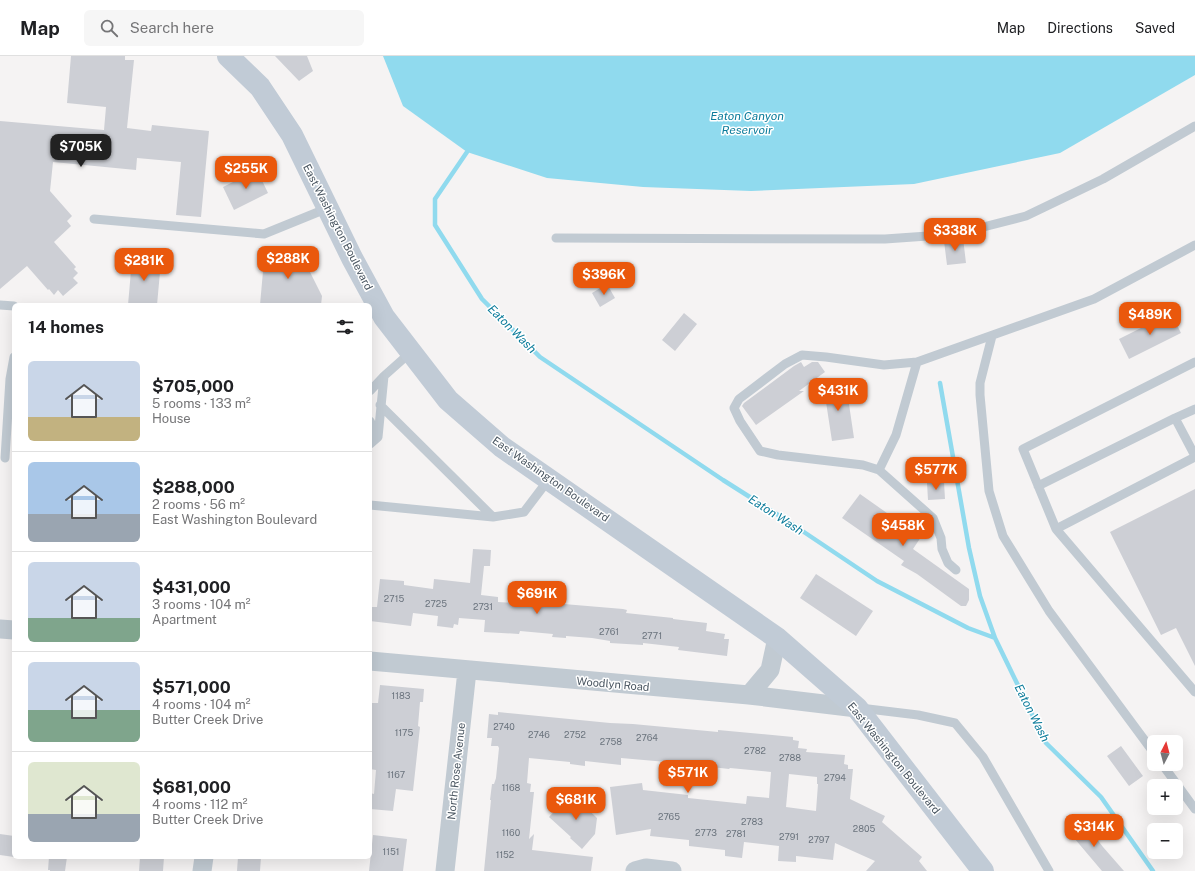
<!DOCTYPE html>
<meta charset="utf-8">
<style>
body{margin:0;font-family:"Public Sans",sans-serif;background:#f6f6f6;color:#202124;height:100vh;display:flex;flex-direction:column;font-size:15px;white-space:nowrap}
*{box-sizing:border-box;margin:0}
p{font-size:13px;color:#757577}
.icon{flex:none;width:22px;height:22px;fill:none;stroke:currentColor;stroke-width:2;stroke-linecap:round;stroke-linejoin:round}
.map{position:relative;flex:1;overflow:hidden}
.panel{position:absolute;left:12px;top:247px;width:360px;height:556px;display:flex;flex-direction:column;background:#fff;border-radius:6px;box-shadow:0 4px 16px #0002}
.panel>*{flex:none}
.needle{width:26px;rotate:6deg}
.controls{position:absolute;left:1147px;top:679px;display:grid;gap:8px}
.controls a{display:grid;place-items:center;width:36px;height:36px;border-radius:6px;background:#fff;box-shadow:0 4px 16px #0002;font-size:20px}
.price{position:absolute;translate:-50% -34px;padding:0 9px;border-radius:8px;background:#ea580c;color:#fff;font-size:13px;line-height:26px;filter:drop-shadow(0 1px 2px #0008)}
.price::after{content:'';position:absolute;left:50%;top:24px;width:12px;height:9px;margin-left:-6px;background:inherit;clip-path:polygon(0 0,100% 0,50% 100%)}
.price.selected{background:#222;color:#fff}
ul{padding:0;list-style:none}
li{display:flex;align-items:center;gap:12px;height:100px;padding:0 16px}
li+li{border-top:1px solid #e0e0e0}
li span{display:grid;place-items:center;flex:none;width:112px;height:80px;border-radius:6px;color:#555}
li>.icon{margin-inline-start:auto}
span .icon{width:48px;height:48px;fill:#fffc;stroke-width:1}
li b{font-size:17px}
h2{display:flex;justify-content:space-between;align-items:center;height:48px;padding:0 16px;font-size:17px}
header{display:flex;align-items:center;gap:24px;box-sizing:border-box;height:56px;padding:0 20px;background:#fff;border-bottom:1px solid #e0e0e0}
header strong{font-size:19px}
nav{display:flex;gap:22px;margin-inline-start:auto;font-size:14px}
.search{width:280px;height:36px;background:#f6f6f6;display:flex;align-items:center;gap:10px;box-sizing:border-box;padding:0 14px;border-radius:6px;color:#757577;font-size:15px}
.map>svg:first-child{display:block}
</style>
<header>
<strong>Map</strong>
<div class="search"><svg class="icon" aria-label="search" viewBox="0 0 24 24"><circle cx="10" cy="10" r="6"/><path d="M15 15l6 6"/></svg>Search here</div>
<nav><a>Map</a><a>Directions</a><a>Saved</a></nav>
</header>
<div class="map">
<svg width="1195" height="815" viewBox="0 0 1195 815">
<rect width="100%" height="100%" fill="#f5f3f3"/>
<path fill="#90daee" d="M383,0H1195V19L1060,97L914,128L751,135L643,131L547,122L467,96L403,50Z"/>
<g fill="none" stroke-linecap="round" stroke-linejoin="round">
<path stroke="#90daee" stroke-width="4.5" d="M467,96L435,143V169L482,243L540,301L723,424L786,464L877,525L968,572L995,582L1046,687L1101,741L1153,815
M940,327L969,492L980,540L995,582"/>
</g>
<path fill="#cdcfd5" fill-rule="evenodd" d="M71,0H125V4H134L127,72L151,75L152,69L209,75L201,161L176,159L181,106L137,102L136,114L53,106L50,135L72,160L67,165L71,170L54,186L76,211L74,213L78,217L73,222L78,227L63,240L58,234L54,239L49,233L48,234L27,210L0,233V65L104,74L106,51L67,47Z
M275,0H307L313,15L299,25Z
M257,114L268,137L234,154L223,131Z
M963,182L966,207L947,209L944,185Z
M265,193L300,196L322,240L321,249H260Z
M132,203L161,205L157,249H128Z
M607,228L615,242L600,251L592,237Z
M684,257L697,268L675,295L662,284Z
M1171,257L1181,277L1129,303L1119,283Z
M801,306L804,311L812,306H818L825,316L799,335H804L756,369L742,350L744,347L794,310Z
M846,328L854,382L832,385L826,346H823L821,332Z
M944,426L945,443L928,444L927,427Z
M1195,433V610L1176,572L1161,579L1110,476Z
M860,438L921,481L913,493L969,533V544L966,550H961L917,518L901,509L904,505L842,462Z
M473,493L491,494L490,510H484L481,539L498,541V546L526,548L527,542L541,543L540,546L623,553L627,554L626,557L673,562V563L707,567L706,575L725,578L724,583H729L727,600L678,594L679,591L643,587V589L610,587V585L592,582L566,580V582L552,581L553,578L520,575L519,578L484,576L485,564L459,562L458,569L454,568L453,572L437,570L438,560L413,557L411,570L370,565V551H377L380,523L404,525V529L433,533L434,523L470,527Z
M816,518L873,555L856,580L800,542Z
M380,629L424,633L423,646H420L418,670L420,671L413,735L396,733L393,755L370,753V737L374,738L376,714L370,713V647H378Z
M498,656L610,667L633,668L718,676V674L793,681V684L799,685L798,692L807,693L806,696L845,699L844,708L848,709V713H853L850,743L885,760L882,766L922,801L919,805L927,815H866L875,805L835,787L833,804L796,800V806L778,805L779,790L744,786L742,802L725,800V794L689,790V784L650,780L651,773L616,779L610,731L642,727L643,734L688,739V742L746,748L747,740L769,742L771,716L730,712L729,713L712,711V710L621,702V709L585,705V710L570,708V706L529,702L527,727L531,728L530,736H534L529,783L534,778L532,794L593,801L591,815H484L491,744H490L492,728H494L496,722L499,692L498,690H491L492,682H487L489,658L498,659ZM789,718L817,721V728H818L816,755L786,751Z
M1121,690L1143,720L1129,730L1107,700Z
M571,737L597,762L595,778L582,793L570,782L571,781L549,761Z
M1082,764L1103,791L1124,815H1102L1069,776Z
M0,778L14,780V801L0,799Z
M373,779L407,783L403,815H369Z
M49,801H67L65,815H50V814H48Z
M140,801H164L163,815H139Z
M238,801H261L260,815H237Z"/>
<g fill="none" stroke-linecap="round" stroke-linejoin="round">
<path stroke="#c1cad2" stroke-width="9" d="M94,163L264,178L328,152
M556,182L885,183L956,178L1026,160L1103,123L1195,70
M0,249L14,250
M992,280L980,327V339L989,435L1003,480L1049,555L1154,697
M1195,306L1023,393L1056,473L1195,401
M370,335L384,320
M380,349L493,461
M1195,353L1175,362L1195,400
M370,365L377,380
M370,388L378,381L384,320L411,296
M5,402L10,323L14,301
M879,414L896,379L917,306
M1038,430L1175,362
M370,449L493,461L524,456L549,423
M1056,473L1195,636
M956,514L948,507L942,493L941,482L933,462L879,414L863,409L778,399L760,395L740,365L734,352L739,343L785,308L802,299L826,301L884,309L917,306L1094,243L1195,189
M860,652L918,659L955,667L983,701L1049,815
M1162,708L1195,753"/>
<path stroke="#c1cad2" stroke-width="19" d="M0,573L14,574
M370,605L749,639L857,652
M749,639L770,614L777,582
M202,815L204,801
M445,815L467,615
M635,815L646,812L672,815"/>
<path stroke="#c1cbd6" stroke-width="22" d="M228,0L260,31L292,79L352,202L384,261L448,344L502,391L777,582L857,652L983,815"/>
</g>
<g text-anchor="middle" stroke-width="3" stroke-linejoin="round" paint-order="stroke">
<g font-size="9" fill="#6b747e">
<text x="394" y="546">2715</text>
<text x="436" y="551">2725</text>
<text x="483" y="554">2731</text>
<text x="609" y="579">2761</text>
<text x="652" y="583">2771</text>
<text x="401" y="643">1183</text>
<text x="504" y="674">2740</text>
<text x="404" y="680">1175</text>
<text x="539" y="682">2746</text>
<text x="575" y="682">2752</text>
<text x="647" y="685">2764</text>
<text x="611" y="689">2758</text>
<text x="755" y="698">2782</text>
<text x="790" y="705">2788</text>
<text x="396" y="722">1167</text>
<text x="835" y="725">2794</text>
<text x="511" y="735">1168</text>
<text x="669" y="764">2765</text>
<text x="752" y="769">2783</text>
<text x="864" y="776">2805</text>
<text x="511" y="780">1160</text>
<text x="706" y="780">2773</text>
<text x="736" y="781">2781</text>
<text x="789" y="784">2791</text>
<text x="819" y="787">2797</text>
<text x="391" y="799">1151</text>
<text x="505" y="802">1152</text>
</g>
<g font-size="11" fill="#4a5661" stroke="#fff">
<text transform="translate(338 171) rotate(63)" y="4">East Washington Boulevard</text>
<text transform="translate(551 423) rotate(35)" y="4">East Washington Boulevard</text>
<text transform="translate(613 628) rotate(5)" y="4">Woodlyn Road</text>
<text transform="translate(894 702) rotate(51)" y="4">East Washington Boulevard</text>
<text transform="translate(456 715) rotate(-84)" y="4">North Rose Avenue</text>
</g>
<g font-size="12" font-style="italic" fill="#0c7c9b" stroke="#fff">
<text x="747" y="64">Eaton Canyon<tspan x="747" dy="14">Reservoir</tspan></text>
<text transform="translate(512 273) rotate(45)" y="4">Eaton Wash</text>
<text transform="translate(776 459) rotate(33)" y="4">Eaton Wash</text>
<text transform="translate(1032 657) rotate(63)" y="4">Eaton Wash</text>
</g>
</g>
</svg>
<div class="controls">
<a><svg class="needle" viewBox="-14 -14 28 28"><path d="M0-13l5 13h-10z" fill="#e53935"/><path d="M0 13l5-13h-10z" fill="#757577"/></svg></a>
<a>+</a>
<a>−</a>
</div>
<b class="price selected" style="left:81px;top:112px">$705K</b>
<b class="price" style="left:246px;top:134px">$255K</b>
<b class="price" style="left:955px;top:196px">$338K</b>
<b class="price" style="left:288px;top:224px">$288K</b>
<b class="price" style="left:144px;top:226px">$281K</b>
<b class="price" style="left:604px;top:240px">$396K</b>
<b class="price" style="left:1150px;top:280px">$489K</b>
<b class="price" style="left:838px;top:356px">$431K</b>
<b class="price" style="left:936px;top:435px">$577K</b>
<b class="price" style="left:903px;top:491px">$458K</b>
<b class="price" style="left:537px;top:559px">$691K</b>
<b class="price" style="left:688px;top:738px">$571K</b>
<b class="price" style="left:576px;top:765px">$681K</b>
<b class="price" style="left:1094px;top:792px">$314K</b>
<section class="panel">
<h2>14 homes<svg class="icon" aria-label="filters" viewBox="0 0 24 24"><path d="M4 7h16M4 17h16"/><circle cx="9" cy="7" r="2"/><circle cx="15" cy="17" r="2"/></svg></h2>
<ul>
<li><span style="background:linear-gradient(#c9d6e8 70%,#c2b280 0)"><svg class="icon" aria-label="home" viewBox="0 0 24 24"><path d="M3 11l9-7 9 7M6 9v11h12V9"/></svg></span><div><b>$705,000</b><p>5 rooms · 133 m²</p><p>House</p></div></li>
<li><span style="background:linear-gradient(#a9c7e8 65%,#9aa5b1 0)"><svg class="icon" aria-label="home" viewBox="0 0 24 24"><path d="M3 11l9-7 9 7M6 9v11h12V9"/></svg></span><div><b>$288,000</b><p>2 rooms · 56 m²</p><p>East Washington Boulevard</p></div></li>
<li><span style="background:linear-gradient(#c9d6e8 70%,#7fa58c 0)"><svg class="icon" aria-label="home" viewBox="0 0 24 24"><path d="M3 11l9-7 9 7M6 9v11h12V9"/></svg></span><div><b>$431,000</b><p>3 rooms · 104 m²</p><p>Apartment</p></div></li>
<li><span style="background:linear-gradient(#c9d6e8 60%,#7fa58c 0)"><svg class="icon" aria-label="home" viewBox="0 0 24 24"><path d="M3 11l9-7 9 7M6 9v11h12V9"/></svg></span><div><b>$571,000</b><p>4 rooms · 104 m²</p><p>Butter Creek Drive</p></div></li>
<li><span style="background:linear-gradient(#dfe7d0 65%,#9aa5b1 0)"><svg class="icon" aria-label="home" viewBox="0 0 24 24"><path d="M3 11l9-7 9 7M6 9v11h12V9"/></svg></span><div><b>$681,000</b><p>4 rooms · 112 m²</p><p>Butter Creek Drive</p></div></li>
</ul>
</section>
</div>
